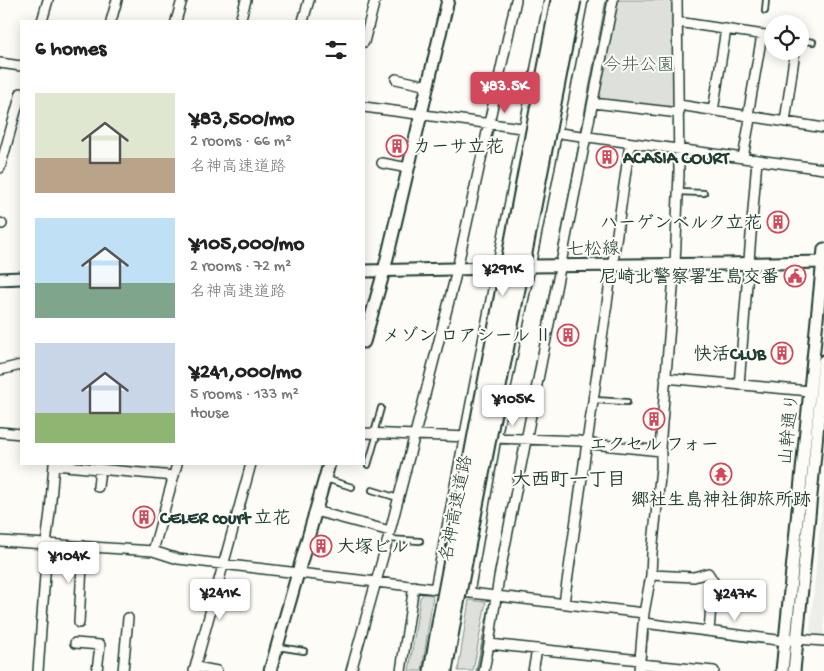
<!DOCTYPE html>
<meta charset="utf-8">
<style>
body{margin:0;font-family:"Gochi Hand","Klee One",sans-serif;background:#f2f2f2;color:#222;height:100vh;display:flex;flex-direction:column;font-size:19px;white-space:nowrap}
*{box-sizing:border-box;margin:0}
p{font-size:16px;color:#767676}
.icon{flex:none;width:28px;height:28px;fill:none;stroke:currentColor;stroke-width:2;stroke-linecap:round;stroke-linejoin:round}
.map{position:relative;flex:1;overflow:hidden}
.side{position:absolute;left:20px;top:20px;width:345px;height:445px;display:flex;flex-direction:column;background:#fff;border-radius:0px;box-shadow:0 2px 12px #0003}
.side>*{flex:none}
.buttons{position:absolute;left:764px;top:15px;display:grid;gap:10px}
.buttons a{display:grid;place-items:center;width:45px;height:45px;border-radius:50%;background:#fff;box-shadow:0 2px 12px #0003;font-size:25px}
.price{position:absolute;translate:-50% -42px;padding:0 11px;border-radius:5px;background:#fff;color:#222;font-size:16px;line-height:32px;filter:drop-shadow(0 1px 2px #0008)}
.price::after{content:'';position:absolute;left:50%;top:30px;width:15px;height:11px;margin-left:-8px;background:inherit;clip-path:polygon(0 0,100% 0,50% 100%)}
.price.active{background:#d1495b;color:#fff}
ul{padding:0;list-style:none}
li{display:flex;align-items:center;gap:15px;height:125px;padding:0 15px}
li span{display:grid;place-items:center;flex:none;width:140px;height:100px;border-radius:0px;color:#555}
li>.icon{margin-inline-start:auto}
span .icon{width:60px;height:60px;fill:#fffc;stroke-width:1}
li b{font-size:21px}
h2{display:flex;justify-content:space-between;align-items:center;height:60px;padding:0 15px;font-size:21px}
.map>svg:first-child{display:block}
</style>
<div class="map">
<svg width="824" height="671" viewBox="0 0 824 671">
<rect width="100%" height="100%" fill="#fdfcf7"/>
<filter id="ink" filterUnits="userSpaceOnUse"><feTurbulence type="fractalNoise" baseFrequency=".02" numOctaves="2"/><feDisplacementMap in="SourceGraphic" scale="10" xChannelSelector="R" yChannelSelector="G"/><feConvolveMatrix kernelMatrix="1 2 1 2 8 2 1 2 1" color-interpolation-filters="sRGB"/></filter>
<g filter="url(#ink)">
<path fill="#eceee9" d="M824,485V635L811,634L810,631Z"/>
<path fill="#dde0db" stroke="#7e8e88" d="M616,0H673L674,108L597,100Z
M423,594L433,595L422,671H409L420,598Z
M469,600L486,602L473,671H458Z"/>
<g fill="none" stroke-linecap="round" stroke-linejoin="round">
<path stroke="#75877f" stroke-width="3" d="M582,130L607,0
M558,255L580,143
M535,374L553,279
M647,640L648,631L650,629
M645,659L646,647
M477,671L491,601"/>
<g stroke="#1f3d34" stroke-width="8">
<path id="service" d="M765,11L766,0
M800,40L813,42
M678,192L704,193
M594,400L627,402
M374,433L381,408
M368,465L377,434
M326,479L352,487
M372,490L398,498
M388,539L420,541
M278,647L304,651"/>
</g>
<g stroke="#1f3d34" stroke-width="12">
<path id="minor" d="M42,21L48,0
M111,21L117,0
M176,21L182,0
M240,21L246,0
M303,21L309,0
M677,22L772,36
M364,42L375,0
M0,63L21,66
M396,79L428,86
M593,103L679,113
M679,105L824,128
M364,107L529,129
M713,111L726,29
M785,122L795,51
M552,132L824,169
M743,158L750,119L748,115L762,35
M382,163L408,168
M0,168L21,93
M0,223L2,224
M0,370L21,365
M665,378L810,391
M739,385L757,160
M0,432L21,434
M364,433L469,437
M492,438L580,441L592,444L661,451
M55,465L174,476
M98,487L100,469
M315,511L390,531
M0,541L153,551L178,559L644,613
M153,551L177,464
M651,575L694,577L708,573L713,581L709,631
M435,589L549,0
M469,593L496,438L583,0
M564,603L630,143
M79,623L83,546
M644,623L785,641L797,639L824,641
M75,643L100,645L97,671
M489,644L640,660
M640,664L714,671
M196,667L217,671
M38,671L47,548L46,544L50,512L54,464
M123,671L128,618
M194,671L251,464
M351,671L388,539L455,278L516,0
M401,671L414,586
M484,671L489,644L499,577L613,0
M533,671L537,650
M639,671L644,613L651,575L652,553L661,468V453L660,448L675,264L679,173L677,0"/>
</g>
<g stroke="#1f3d34" stroke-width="15">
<path id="tertiary" d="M364,271L497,268L531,266L725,264L824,262
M0,279L21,278
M364,342L384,271L448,0
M270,671L329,464
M782,671L824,249
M794,671L824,361"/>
</g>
<g stroke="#1f3d34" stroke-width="19">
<path id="motorway" d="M432,671L441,618
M444,671L453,619"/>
</g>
<use href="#service" stroke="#fdfcf7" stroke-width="4.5"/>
<use href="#minor" stroke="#fdfcf7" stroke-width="9"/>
<use href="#tertiary" stroke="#fdfcf7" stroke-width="11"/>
<use href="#motorway" stroke="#fdfcf7" stroke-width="15"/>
<g stroke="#1f3d34" stroke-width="19" stroke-linecap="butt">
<path id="motorway-bridge" d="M441,618L559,0
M453,619L573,0"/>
</g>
<use href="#motorway-bridge" stroke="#fdfcf7" stroke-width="15"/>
</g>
</g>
<defs>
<g id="building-ring" transform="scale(1.125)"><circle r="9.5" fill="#fdfcf7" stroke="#d1495b" stroke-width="1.5"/><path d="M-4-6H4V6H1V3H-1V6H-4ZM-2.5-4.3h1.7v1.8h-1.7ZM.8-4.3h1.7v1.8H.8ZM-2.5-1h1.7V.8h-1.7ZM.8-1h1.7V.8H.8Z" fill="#d1495b"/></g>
<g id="civic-ring" transform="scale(1.125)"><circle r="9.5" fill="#fdfcf7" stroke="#d1495b" stroke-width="1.5"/><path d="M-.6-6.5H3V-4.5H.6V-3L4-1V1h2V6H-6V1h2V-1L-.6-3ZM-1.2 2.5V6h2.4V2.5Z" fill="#d1495b"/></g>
<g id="temple-ring" transform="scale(1.125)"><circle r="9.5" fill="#fdfcf7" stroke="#d1495b" stroke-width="1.5"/><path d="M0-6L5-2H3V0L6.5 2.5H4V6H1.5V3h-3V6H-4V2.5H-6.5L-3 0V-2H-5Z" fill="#d1495b"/></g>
</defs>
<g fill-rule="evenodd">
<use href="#building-ring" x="397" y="146"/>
<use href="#building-ring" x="607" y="157"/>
<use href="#building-ring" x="778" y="222"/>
<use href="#civic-ring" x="795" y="276"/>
<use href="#building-ring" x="568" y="335"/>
<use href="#building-ring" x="782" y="353"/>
<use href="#building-ring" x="654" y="419"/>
<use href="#temple-ring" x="721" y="474"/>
<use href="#building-ring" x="144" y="517"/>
<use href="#building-ring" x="321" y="546"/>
</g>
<g text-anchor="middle" stroke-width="4" stroke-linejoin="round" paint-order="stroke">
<g font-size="18" fill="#455e55" stroke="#fdfcf7">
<text x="639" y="70">今井公園</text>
</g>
<g font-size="18" font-weight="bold" fill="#1f3d34" stroke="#fdfcf7" text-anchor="start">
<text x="413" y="152">カーサ立花</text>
<text x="623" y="163">ACASIA COURT</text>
<text x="762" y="228" text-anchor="end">ハーゲンベルク立花</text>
<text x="779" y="282" text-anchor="end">尼崎北警察署生島交番</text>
<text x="552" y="341" text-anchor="end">メゾン ロアシール Ⅱ</text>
<text x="766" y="359" text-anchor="end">快活CLUB</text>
<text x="654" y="450" text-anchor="middle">エクセル フォー</text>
<text x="721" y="505" text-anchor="middle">郷社生島神社御旅所跡</text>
<text x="160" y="523">CELER court 立花</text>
<text x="337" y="552">大塚ビル</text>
</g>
<g font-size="18" fill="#1f3d34" stroke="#fdfcf7">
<text transform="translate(593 248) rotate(-1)" y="6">七松線</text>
<text transform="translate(788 429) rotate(-84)" y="6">山幹通り</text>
<text transform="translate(455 508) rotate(-79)" y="6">名神高速道路</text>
</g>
<g font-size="19" font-weight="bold" fill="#1f3d34" stroke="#fdfcf7">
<text x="569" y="485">大西町一丁目</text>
</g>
</g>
</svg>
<div class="buttons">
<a><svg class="icon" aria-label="locate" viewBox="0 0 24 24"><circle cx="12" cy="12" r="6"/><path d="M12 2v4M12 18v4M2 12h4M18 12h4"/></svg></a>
</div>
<b class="price active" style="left:505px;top:114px">¥83.5K</b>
<b class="price" style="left:503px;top:297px">¥291K</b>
<b class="price" style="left:513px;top:427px">¥105K</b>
<b class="price" style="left:69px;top:584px">¥104K</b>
<b class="price" style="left:220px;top:621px">¥241K</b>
<b class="price" style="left:735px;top:622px">¥247K</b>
<section class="side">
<h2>6 homes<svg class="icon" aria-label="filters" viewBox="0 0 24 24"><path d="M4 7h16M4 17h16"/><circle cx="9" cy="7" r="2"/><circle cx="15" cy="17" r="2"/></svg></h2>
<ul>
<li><span style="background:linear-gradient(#dfe7d0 65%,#b9a48a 0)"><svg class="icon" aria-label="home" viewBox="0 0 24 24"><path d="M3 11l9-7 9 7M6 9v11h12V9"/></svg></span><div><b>¥83,500/mo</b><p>2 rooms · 66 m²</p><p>名神高速道路</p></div></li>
<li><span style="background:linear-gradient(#bfe0f5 65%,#7fa58c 0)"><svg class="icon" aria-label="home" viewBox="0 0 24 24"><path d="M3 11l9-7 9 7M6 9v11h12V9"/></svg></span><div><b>¥105,000/mo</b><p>2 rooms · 72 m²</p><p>名神高速道路</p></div></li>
<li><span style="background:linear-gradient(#c9d6e8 70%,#8fb573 0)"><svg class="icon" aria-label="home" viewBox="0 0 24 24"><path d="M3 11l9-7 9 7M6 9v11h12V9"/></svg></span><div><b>¥241,000/mo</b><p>5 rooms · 133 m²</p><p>House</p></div></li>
</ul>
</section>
</div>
